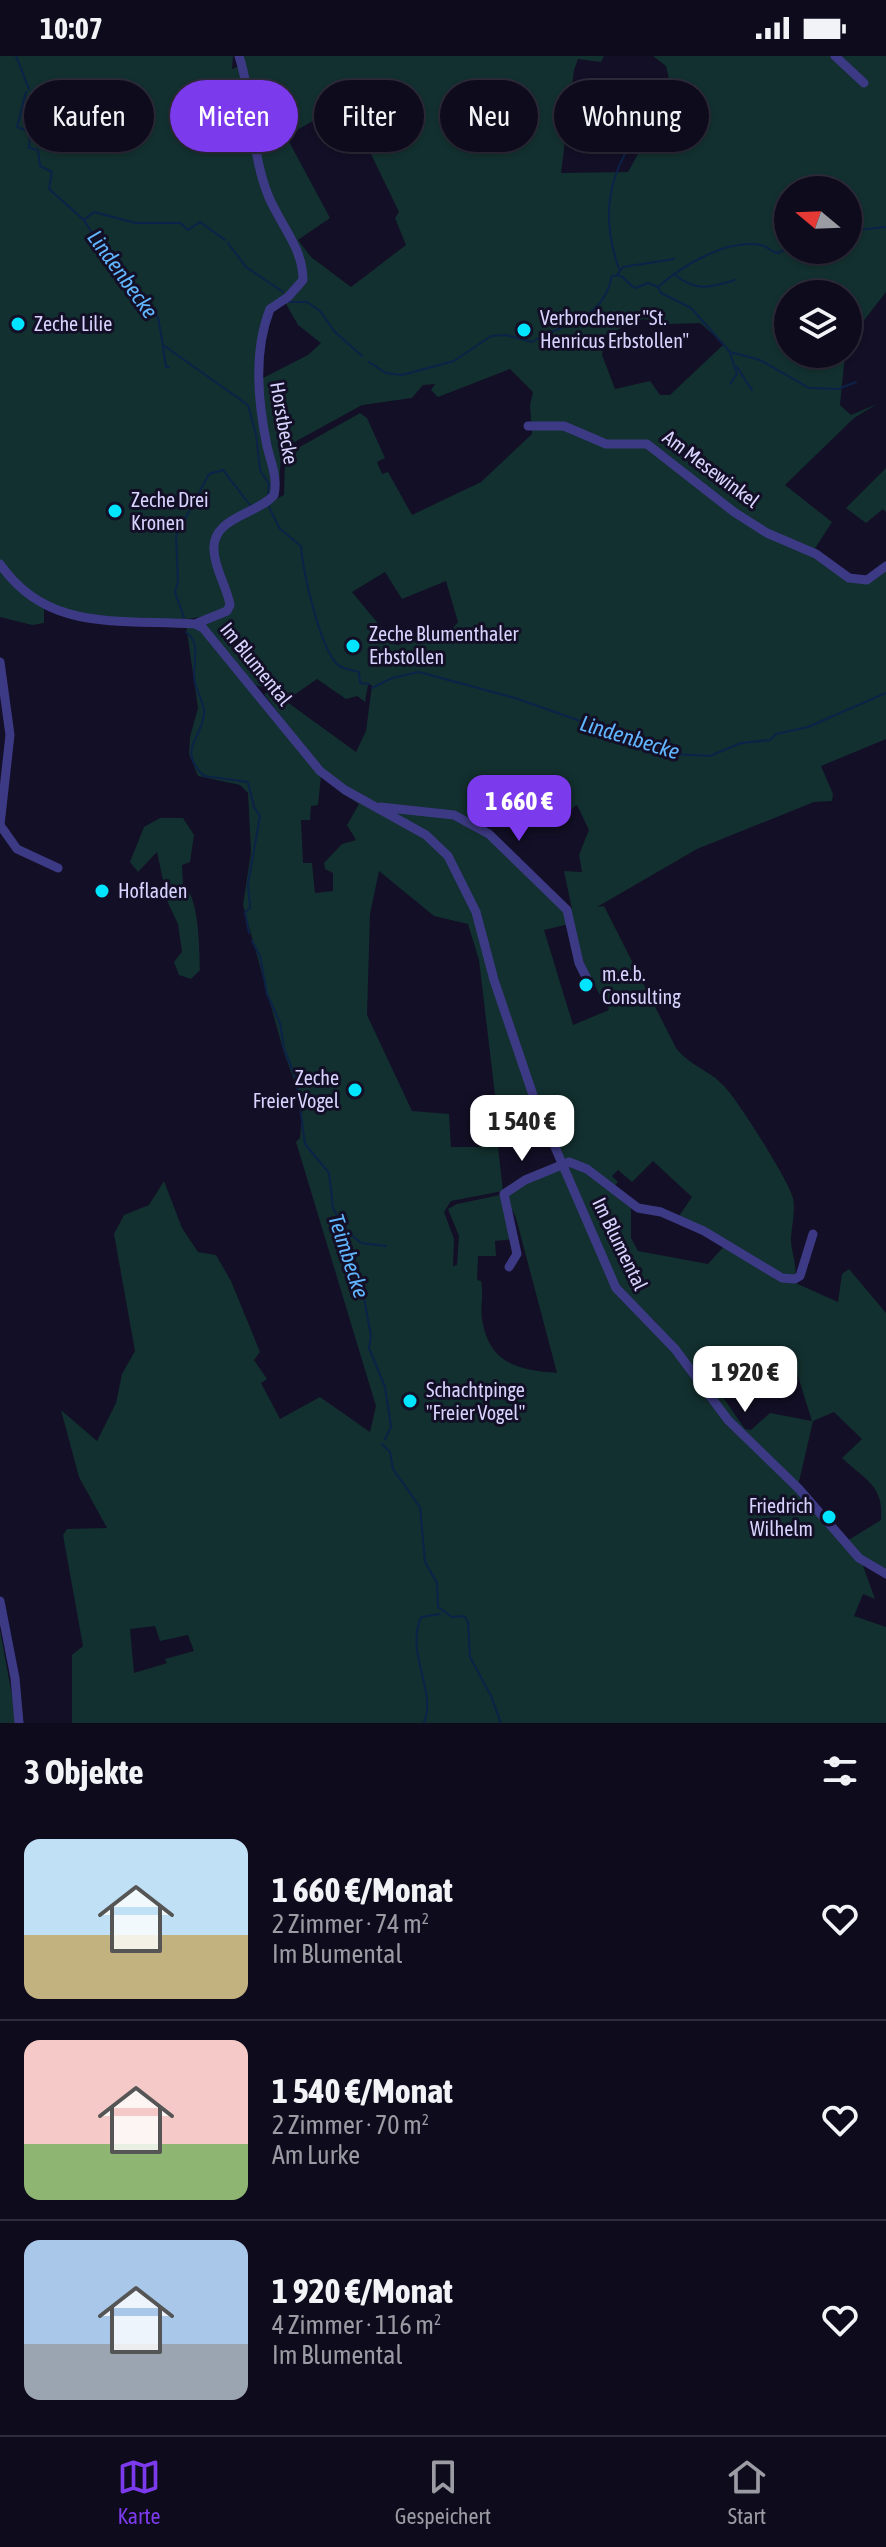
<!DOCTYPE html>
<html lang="de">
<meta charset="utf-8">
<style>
body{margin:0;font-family:"Asap Condensed",sans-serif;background:#1c1929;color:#f1f3f6;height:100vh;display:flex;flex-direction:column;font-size:30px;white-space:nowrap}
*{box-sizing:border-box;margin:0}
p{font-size:26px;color:#9b9ba3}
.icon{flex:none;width:44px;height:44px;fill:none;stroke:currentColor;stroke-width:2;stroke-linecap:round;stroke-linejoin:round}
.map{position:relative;height:1667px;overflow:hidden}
.sheet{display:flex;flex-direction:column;background:#0e0b1c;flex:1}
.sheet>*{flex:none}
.guide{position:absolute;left:24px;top:24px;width:838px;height:72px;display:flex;gap:16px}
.needle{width:52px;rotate:289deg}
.controls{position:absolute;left:774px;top:120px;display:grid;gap:16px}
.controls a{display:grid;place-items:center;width:88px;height:88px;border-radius:50%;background:#0e0b1c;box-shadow:0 2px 6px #0004,0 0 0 2px #2e2b3b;font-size:40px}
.price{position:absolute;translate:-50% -68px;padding:0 18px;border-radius:16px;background:#fff;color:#222;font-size:26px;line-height:52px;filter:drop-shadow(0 2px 4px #0008)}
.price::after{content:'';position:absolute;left:50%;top:48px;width:24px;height:18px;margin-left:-12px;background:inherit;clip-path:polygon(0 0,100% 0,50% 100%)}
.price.on{background:#7c3aed;color:#fff}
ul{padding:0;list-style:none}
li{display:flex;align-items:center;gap:24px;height:200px;padding:0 24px}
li+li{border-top:2px solid #2e2b3b}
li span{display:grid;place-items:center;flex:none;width:224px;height:160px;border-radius:16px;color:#555}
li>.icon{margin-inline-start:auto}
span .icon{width:96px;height:96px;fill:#fffc;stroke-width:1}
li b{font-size:34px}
h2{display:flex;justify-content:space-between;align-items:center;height:96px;padding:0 24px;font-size:34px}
.chip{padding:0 28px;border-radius:36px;background:#0e0b1c;box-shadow:0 2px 6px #0004,0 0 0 2px #2e2b3b;font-size:28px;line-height:72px}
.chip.on{background:#7c3aed;color:#fff}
.status{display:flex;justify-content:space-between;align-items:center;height:56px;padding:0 40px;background:#0e0b1c;direction:ltr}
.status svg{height:22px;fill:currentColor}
.tabs{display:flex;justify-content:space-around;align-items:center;height:112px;border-top:2px solid #2e2b3b;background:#0e0b1c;font-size:22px;color:#9b9ba3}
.tabs a{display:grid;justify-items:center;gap:4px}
.tabs .on{color:#7c3aed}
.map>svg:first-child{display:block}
</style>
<div class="status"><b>10:07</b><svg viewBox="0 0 49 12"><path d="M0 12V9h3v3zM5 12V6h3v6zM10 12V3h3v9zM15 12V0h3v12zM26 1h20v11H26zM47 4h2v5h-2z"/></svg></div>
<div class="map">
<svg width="886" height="1667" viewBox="0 0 886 1667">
<rect width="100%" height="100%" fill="#130f26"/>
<path fill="#12302f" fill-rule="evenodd" d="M0,0H233L232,13L244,8L241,0H604L601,6L578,3L574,14L561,117L628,116L658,62L665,65L672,36L666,10L653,0H886V236L848,285V238H788V298H845L840,349L851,359L877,348L854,362L785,429L832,466L812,497L859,526L871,523L886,512V683L821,710L833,738L832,745L814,746L697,793L597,851L604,850L676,992C690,1010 709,1014 724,1030C737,1043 789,1125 793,1142C796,1155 791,1172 791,1185C792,1199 797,1208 795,1222L761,1209L727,1185L677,1163L692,1141L653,1105L632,1126L618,1114L612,1120L618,1126L613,1132L587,1112L564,1102L549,1073L545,1076L533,1066L529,1055L498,1064L479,904L468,868L434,860L379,815L370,858L367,959L412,1055L449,1058L451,1091H498L503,1135L451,1145L444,1156L454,1183L453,1210L457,1209L459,1180L448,1153L457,1148L500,1139L514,1183L495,1185L496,1200H478L477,1224L481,1225C484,1238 480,1249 482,1263C489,1308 518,1314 557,1317L516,1162L506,1141L517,1130L561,1112L620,1243L672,1292L714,1351L795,1432L862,1507L875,1543L863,1538L854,1560L886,1571V1667H72V1599L83,1590L63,1479L67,1473L107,1472L79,1421L61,1354L97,1385L116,1347L122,1318L135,1295L114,1178L124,1159L149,1149L164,1125L182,1172L198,1196L216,1199L231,1225L260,1296L254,1304L267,1323L261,1327L280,1363L320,1341L370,1376L376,1350L296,1086L300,1082L303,1047L284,997L243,849L251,796L248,737L240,729L198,720L189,698L190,681L198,652L186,569L201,574L211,582L321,720L318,749L311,750L310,764H301L303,807H312L315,837L333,835V817L325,813L324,807L342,788L356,784L347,769L359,748L344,738L370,748L319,710L264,638L272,635L356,696L366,675L372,629H368L365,646L357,640L346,643L317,623L291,641C277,628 264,636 251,626L203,569L206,563L229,556L232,551L215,496L225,467C201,490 220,520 228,546L223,555C181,571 85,568 44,548V567L32,569L0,561ZM248,22C252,52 251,86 261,115C274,152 303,185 304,225L285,246L298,269L321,287L308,299L259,324L256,323C254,308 261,261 271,251C281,242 299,236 301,221C304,197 280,176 271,155C261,134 255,112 251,89L244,90C222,79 218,46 220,24ZM322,60L338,76L357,69L399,156L395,162L406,189L351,231L311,201L298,184L330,162L286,80ZM788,134H848V194H788ZM643,263L670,268L700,267L724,288L670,339H660L650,325L615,333L602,299L605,279ZM510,313L533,336L530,349L532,378L481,426L412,459L388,416L382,418L377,406L385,402L367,362L360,357L291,396L285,405L284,439L232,466L264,447L274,434L278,436L281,404L291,388L362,349L412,342L423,329L435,328L431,334L438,341ZM385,516L402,543L446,525L458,566L441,587L428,583L396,589L352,536ZM489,728L534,734L549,768L577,749L589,774L579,799L582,816L564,815L572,853C535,830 511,788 475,766ZM573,867L580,902L600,939L604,938L609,954L573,969L544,874ZM155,1570L160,1585L188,1579L194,1595L165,1603L167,1607L134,1617L130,1573Z
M886,412V456L883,453L866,467L846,452Z
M160,762H183L194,779L190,806L182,809L183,829C200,841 199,894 200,914L191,923L179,919L174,906L182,896L178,868L168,847L157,796L138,816L130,806L144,771Z
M575,1109L631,1148V1182L638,1195L708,1208L727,1187L760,1211L838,1246L842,1218L849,1213L886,1257V1517L870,1509L847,1485L881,1464C884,1429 865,1424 842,1402L862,1383L834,1356L813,1365L798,1430L731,1365L688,1308L718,1334L745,1373L751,1374L770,1357L812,1365L795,1311H765L762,1331L751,1319L721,1305L709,1322L686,1306L654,1264L634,1252L620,1235L566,1111Z
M0,1574L15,1656V1667H0Z"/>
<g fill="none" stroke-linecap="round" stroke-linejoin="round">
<path stroke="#0c2248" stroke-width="2" d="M16,0L29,33
M26,36L17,71L30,76L29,92L38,94L40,110L52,116L49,133L84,164L104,196L158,262L163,289L248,349L256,378L260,414L269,428L268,438
M85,163L94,156L136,167H180L188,174L200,166L225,184
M848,175L886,171
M228,187L246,211L283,236
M619,213C600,159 608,118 641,72
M674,218C696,236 708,232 735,224
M617,219L623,211L674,203
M658,231C683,209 726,183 761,189C768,190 770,196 778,197L788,192
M289,246H307L320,255L334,275L362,300
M163,291L166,311H169
M730,297L737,318L730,328
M369,306L386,317L402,319L454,305L491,280L506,279L532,286C567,265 602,266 612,220C626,217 625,228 636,232L648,227L658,231L661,237L691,252L730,296L760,304L809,332L838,333L856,326
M737,311L752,334
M268,449L280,473L301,490C303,515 319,588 336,607C342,614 351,613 359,616L360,627L369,628
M184,562L175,536L178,526L176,480L209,418L223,414L250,449
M186,576C203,588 191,608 195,627C197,637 205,648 204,657C203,682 176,693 204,720L248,726L254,751L260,760L248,828L250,852L245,856L249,877
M372,632L392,622L419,616L515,642L674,698L710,700L741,687L770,684L776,678L808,671L886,637
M252,885L260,900L267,938L280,967L284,993L296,1022L305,1088L329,1117L333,1152L344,1172L351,1206L362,1231L371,1280L369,1292L385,1331L391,1371L385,1383
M345,1174L361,1187L386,1190
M382,1388L390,1396L393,1413L420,1451L425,1506L437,1527L438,1551L452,1561L464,1560L468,1566L470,1601L491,1640L501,1667
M424,1667C437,1634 405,1598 421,1561L440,1558"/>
<path stroke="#3d3a85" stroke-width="9" d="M835,0L864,27
M528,370H564L606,388H647L734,456L767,477L816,498L849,522L867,524L886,510
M0,508C48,577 120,563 195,568L203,572L320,715L345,734L426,779L448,800L476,856L494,924L535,1045L616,1232L675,1293L728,1364L799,1433L859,1502L886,1518
M195,568L227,555L230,549C227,531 215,514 214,495C211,461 257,459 274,439C278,422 271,407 267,390C258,346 253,296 270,253L288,241L303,224C303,191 280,169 268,139C250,94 254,46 239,0
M0,606L10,679L0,769L17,793L58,812
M380,751L454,759L489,778L567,854L579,907L587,923
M509,1211L517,1198L504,1138L525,1124L569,1106L587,1113L638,1152L661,1156L704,1175L782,1222L795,1223L800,1220L813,1178
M0,1545L15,1622L19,1667"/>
</g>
<g fill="#00e5ff" stroke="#130f26" stroke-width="3">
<circle cx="18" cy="268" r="8"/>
<circle cx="524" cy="274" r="8"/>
<circle cx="115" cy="455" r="8"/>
<circle cx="353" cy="590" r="8"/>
<circle cx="102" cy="835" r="8"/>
<circle cx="586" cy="929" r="8"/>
<circle cx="355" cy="1034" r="8"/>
<circle cx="410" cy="1345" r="8"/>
<circle cx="829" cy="1461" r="8"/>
</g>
<g text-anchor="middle" stroke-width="6" stroke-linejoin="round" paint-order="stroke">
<g font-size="20" fill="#d9d4ff" stroke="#130f26" text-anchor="start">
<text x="540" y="269">Verbrochener "St.<tspan x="540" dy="23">Henricus Erbstollen"</tspan></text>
<text x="34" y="275">Zeche Lilie</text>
<text x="131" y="451">Zeche Drei<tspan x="131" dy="23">Kronen</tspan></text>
<text x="369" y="585">Zeche Blumenthaler<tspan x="369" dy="23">Erbstollen</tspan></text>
<text x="118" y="842">Hofladen</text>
<text x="602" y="925">m.e.b.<tspan x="602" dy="23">Consulting</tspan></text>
<text x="339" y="1029" text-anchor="end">Zeche<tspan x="339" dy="23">Freier Vogel</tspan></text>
<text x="426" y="1341">Schachtpinge<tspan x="426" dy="23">"Freier Vogel"</tspan></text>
<text x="813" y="1457" text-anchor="end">Friedrich<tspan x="813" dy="23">Wilhelm</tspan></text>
</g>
<g font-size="20" fill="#d9d4ff" stroke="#130f26">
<text transform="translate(284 367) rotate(80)" y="7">Horstbecke</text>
<text transform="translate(711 413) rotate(37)" y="7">Am Mesewinkel</text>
<text transform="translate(256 608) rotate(51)" y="7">Im Blumental</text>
<text transform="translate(620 1188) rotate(64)" y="7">Im Blumental</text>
</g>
<g font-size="22" font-style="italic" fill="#62b6ff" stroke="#130f26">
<text transform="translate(123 218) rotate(54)" y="8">Lindenbecke</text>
<text transform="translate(630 681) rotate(17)" y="8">Lindenbecke</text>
<text transform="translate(349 1200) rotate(72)" y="8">Teimbecke</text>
</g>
</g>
</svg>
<div class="controls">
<a><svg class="needle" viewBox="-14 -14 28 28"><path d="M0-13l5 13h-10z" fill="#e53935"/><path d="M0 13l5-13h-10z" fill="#9b9ba3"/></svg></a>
<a><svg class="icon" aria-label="layers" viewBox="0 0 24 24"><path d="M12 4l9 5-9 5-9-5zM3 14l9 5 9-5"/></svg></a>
</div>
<b class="price on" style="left:519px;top:787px">1 660 €</b>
<b class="price" style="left:522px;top:1107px">1 540 €</b>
<b class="price" style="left:745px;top:1358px">1 920 €</b>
<div class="guide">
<a class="chip">Kaufen</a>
<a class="chip on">Mieten</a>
<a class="chip">Filter</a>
<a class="chip">Neu</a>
<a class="chip">Wohnung</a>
</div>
</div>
<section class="sheet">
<h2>3 Objekte<svg class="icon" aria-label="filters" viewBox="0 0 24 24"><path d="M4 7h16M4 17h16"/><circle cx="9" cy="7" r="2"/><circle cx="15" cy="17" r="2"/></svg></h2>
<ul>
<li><span style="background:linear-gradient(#bfe0f5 60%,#c2b280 0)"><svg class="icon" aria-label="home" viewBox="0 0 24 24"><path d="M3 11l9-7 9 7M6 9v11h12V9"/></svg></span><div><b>1 660 €/Monat</b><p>2 Zimmer · 74 m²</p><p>Im Blumental</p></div><svg class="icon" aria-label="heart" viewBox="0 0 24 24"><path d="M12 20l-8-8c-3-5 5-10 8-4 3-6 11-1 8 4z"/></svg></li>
<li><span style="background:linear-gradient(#f6c9c9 65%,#8fb573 0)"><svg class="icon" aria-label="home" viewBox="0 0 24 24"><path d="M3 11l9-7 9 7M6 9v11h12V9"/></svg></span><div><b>1 540 €/Monat</b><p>2 Zimmer · 70 m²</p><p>Am Lurke</p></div><svg class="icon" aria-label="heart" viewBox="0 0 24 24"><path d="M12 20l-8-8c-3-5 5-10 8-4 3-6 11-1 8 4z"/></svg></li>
<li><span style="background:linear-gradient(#a9c7e8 65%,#9aa5b1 0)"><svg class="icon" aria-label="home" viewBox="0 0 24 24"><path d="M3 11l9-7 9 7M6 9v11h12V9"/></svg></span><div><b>1 920 €/Monat</b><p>4 Zimmer · 116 m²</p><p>Im Blumental</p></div><svg class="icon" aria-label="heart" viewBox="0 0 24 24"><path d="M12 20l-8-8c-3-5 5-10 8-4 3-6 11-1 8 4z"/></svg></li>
</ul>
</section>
<nav class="tabs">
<a class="on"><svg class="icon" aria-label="map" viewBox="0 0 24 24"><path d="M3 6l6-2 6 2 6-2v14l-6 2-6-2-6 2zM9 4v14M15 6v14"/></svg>Karte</a>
<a><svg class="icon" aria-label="saved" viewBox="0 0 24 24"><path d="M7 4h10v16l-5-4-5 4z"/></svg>Gespeichert</a>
<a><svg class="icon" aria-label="home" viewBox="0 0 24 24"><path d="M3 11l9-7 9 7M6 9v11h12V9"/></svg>Start</a>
</nav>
